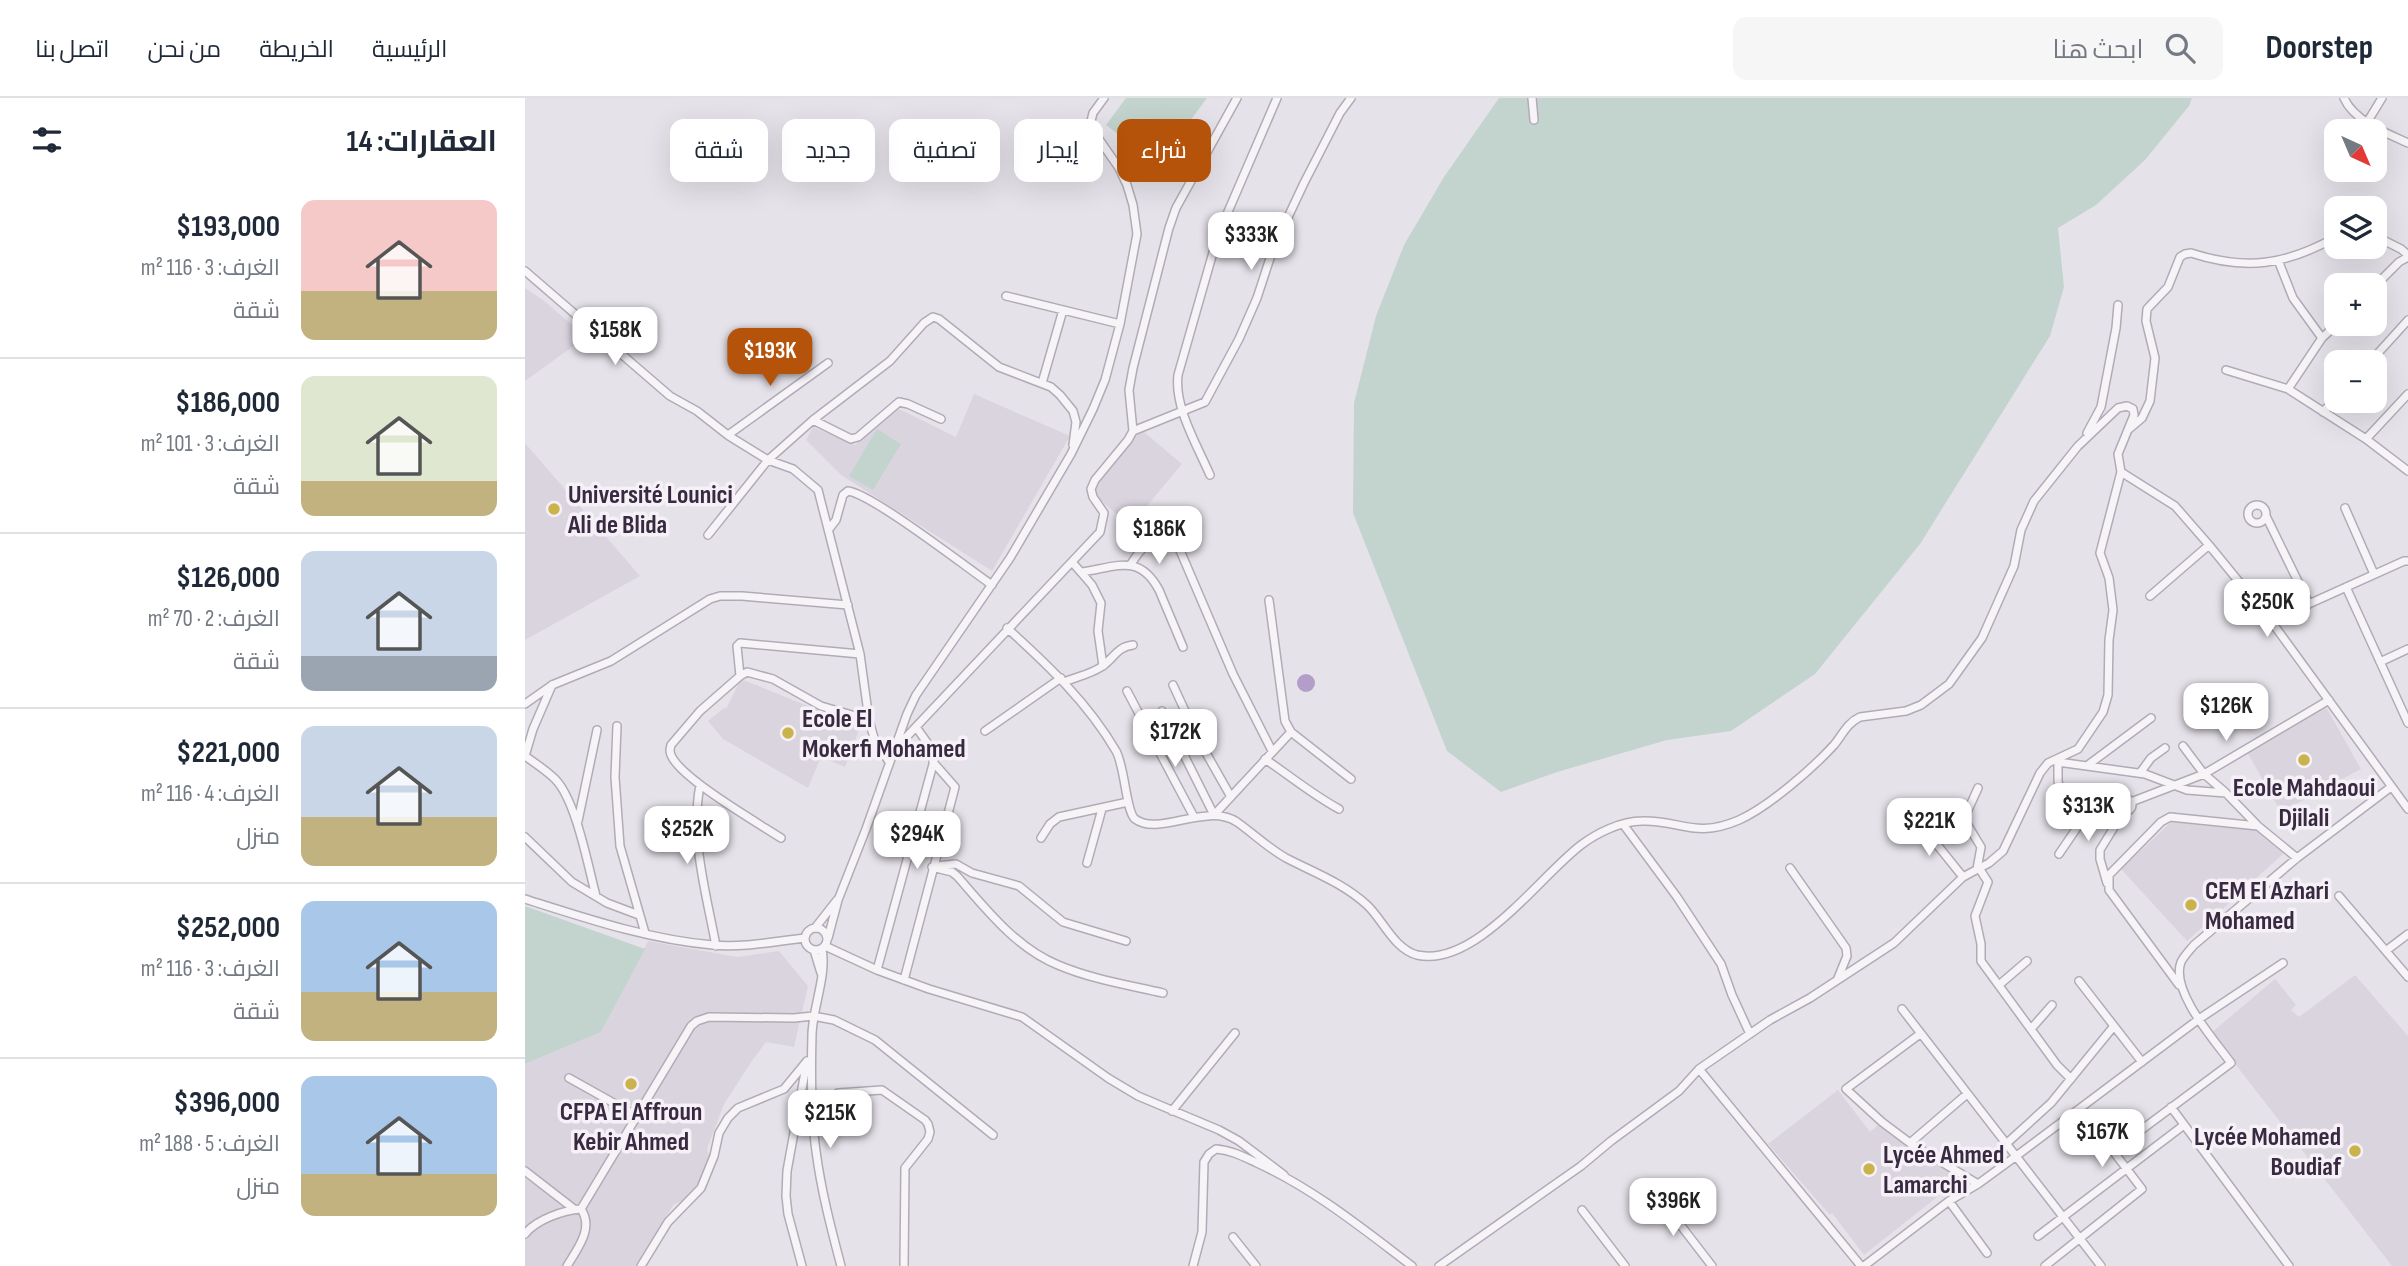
<!DOCTYPE html>
<html lang="ar">
<meta charset="utf-8">
<style>
body{margin:0;font-family:"Sofia Sans Condensed",Cairo,sans-serif;background:#f6f6f7;color:#1f2937;direction:rtl;height:100vh;display:flex;flex-direction:column;font-size:26px;white-space:nowrap}
*{box-sizing:border-box;margin:0}
p{font-size:23px;color:#747a83}
.icon{flex:none;width:38px;height:38px;fill:none;stroke:currentColor;stroke-width:2;stroke-linecap:round;stroke-linejoin:round}
.map{position:relative;flex:1;overflow:hidden;direction:ltr}
.drawer{display:flex;flex-direction:column;background:#fff;width:525px}
.drawer>*{flex:none}
.top-card{position:absolute;left:21px;top:21px;width:665px;height:63px;direction:rtl;display:flex;gap:14px}
.needle{width:46px;rotate:136deg}
.controls{position:absolute;left:1799px;top:21px;display:grid;gap:14px}
.controls a{display:grid;place-items:center;width:63px;height:63px;border-radius:14px;background:#fff;box-shadow:0 7px 28px #0002;font-size:35px}
.price{position:absolute;translate:-50% -60px;padding:0 16px;border-radius:14px;background:#fff;color:#222;font-size:23px;line-height:46px;filter:drop-shadow(0 2px 4px #0008)}
.price::after{content:'';position:absolute;left:50%;top:42px;width:21px;height:16px;margin-left:-10px;background:inherit;clip-path:polygon(0 0,100% 0,50% 100%)}
.price.current{background:#b45309;color:#fff}
ul{padding:0;list-style:none}
li{display:flex;align-items:center;gap:21px;height:175px;padding:0 28px}
li+li{border-top:2px solid #e0e1e3}
li span{display:grid;place-items:center;flex:none;width:196px;height:140px;border-radius:14px;color:#555}
li>.icon{margin-inline-start:auto}
span .icon{width:84px;height:84px;fill:#fffc;stroke-width:1}
li b{font-size:30px}
h2{display:flex;justify-content:space-between;align-items:center;height:84px;padding:0 28px;font-size:30px}
.chip{padding:0 24px;border-radius:14px;background:#fff;box-shadow:0 7px 28px #0002;font-size:24px;line-height:63px}
.chip.current{background:#b45309;color:#fff}
header{display:flex;align-items:center;gap:42px;box-sizing:border-box;height:98px;padding:0 35px;background:#fff;border-bottom:2px solid #e0e1e3}
header strong{font-size:33px}
nav{display:flex;gap:38px;margin-inline-start:auto;font-size:24px}
.search{width:490px;height:63px;background:#f6f6f7;display:flex;align-items:center;gap:18px;box-sizing:border-box;padding:0 24px;border-radius:14px;color:#747a83;font-size:26px}
main{display:flex;flex:1;min-height:0}
.map>svg:first-child{display:block}
</style>
<header>
<strong>Doorstep</strong>
<div class="search"><svg class="icon" aria-label="search" viewBox="0 0 24 24"><circle cx="10" cy="10" r="6"/><path d="M15 15l6 6"/></svg>ابحث هنا</div>
<nav><a>الرئيسية</a><a>الخريطة</a><a>من نحن</a><a>اتصل بنا</a></nav>
</header>
<main>
<div class="map">
<svg width="1883" height="1168" viewBox="0 0 1883 1168">
<rect width="100%" height="100%" fill="#e6e2ea"/>
<path fill="#dad4df" d="M0,190L18,202L61,239L0,283Z
M449,296L545,338L467,473L316,377L281,342L288,329L330,347L372,310L431,339Z
M613,334H619L657,366L605,428L572,399L570,390Z
M0,345L115,478L0,542Z
M216,581L335,629L320,669L296,659L283,690L198,641L183,623L199,610L201,611Z
M1801,609L1836,671L1756,714L1722,654Z
M1646,724L1731,732L1759,755L1662,843L1596,771Z
M123,843L212,859L254,853L283,888L269,949L241,944L227,963L199,1006L182,1051L185,1059L165,1101L149,1106L110,1168H0V966L76,934Z
M1830,877L1883,938V1168H1867L1686,935L1750,881L1771,907L1766,912L1774,919Z
M1313,992L1345,1034L1353,1027L1436,1080L1339,1157L1307,1115L1305,1117L1243,1046Z"/>
<path fill="#c3d4cf" d="M601,0H682L633,66L581,27Z
M974,0H1667L1664,8L1620,62L1571,107L1533,130L1539,189L1525,238L1395,446L1290,576L1206,633L1142,642L1032,674L976,694L922,653L828,415L829,305L851,218L879,147L919,79Z
M352,331L376,346L348,392L324,378Z
M0,808L120,851L76,934L0,966Z"/>
<path fill="#b39ec9" d="M772 585a9 9 0 1 1 18 0a9 9 0 1 1-18 0Z"/>
<g fill="none" stroke-linecap="round" stroke-linejoin="round">
<g stroke="#b2abb7" stroke-width="10">
<path id="minor" d="M1007,0L1009,22
M1819,0C1829,23 1861,35 1883,45
M1843,23L1857,0
M1850,138L1876,151L1883,157
M1753,162L1768,200L1797,240
M0,173L145,298L172,313L204,338L243,362L268,371L293,392L335,556L344,622L349,640L364,664
M1850,188L1874,164L1883,159
M481,198L595,226
M1812,226L1797,240L1763,291L1841,341L1883,373
M1845,264L1883,222
M1701,272L1763,291
M517,285L538,212
M1798,314L1811,300
M288,322L326,341L333,339L374,304L383,306L416,321
M1604,331L1617,320L1625,303L1630,260L1621,223L1622,211L1643,189L1655,159L1660,156L1666,155C1721,173 1761,167 1811,139
M608,333L680,304L714,241L732,200L748,151L779,85L815,15L826,0
M1562,335L1576,309L1591,230L1593,207
M203,337L303,265
M1841,341L1883,296
M1596,374L1650,408L1684,447L1746,523L1883,711
M685,377C672,347 649,309 653,277L693,137L752,0
M1723 416a9 9 0 1 1 18 0a9 9 0 1 1-18 0Z
M1820,410L1849,476
M1741,418L1784,506
M304,431L311,422L318,397L323,393C347,396 441,469 467,487
M183,437L243,362L288,322L365,263L399,225L408,219L414,221L474,269L526,289L535,297L548,313L551,324L548,347
M547,464L567,487L576,505L573,533L578,568
M606,466C615,452 624,440 641,437L651,443L708,576L747,653
M557,474C592,469 614,455 634,492L658,549
M1821,489L1883,625
M1625,498L1684,447
M744,502L760,623L766,634L826,681
M1746,523L1879,463H1883
M482,530C523,567 563,605 591,653C600,669 601,714 610,721C634,739 681,704 712,724C729,736 743,750 761,760C790,775 818,785 842,807C858,822 869,851 892,857C950,870 1014,779 1056,747C1072,735 1096,723 1117,723C1156,722 1170,741 1214,722C1243,709 1287,671 1309,647C1318,636 1322,625 1335,619L1381,613L1396,607L1424,586L1457,540L1489,468L1496,432L1509,403L1553,348L1593,310L1602,308L1608,311L1609,317L1593,356L1596,374L1575,455L1584,480L1588,512L1584,542L1583,597L1578,614L1553,651L1523,665L1515,675L1478,753L1464,765L1438,779L1369,845L1285,900L1245,922L1174,971L1154,993L1086,1043L1056,1068L914,1168
M1855,564L1883,551
M215,578L212,548L215,545L335,556
M539,584C551,579 566,576 576,569C589,561 591,549 608,547
M27,587L8,631L0,658C10,665 22,673 30,681C51,702 63,768 71,798
M648,587L672,639L706,699
M602,593L669,719
M0,606L27,587L86,563L185,501L195,498H217L323,507
M637,613L689,717L766,634
M92,628L90,679L95,748L120,835
M460,633L536,580
M1658,648L1679,676L1700,694
M371,650L575,434L579,415L568,399L566,391L570,382L603,342L608,333L604,292L608,270L644,130L651,110L712,0
M740,661C765,678 788,697 814,711
M1533,664L1620,676L1662,692L1701,695L1733,728L1772,760
M1533,664V683L1535,692L1540,696L1572,697L1595,706
M1563,667L1626,620
M1615,675L1626,660L1640,650
M175,687C165,741 181,794 191,848
M1595 707a6 6 0 1 1 12 0a6 6 0 1 1-12 0Z
M1606,704L1679,676L1804,602
M53,723L72,632
M1393,723L1438,779
M1098,726L1152,799L1196,866L1207,897L1225,936
M0,739L47,784L82,805L114,817
M256,740C233,725 155,680 146,657C144,652 145,652 146,647L175,613L215,578L222,574L248,581L296,608L344,622
M516,740L525,726L534,719L603,704
M1534,756L1564,712L1587,701
M562,765L577,711
M412,768L431,766L447,775L494,788L538,824L601,843
M407,769L427,774L432,778C461,811 491,850 533,867C566,881 603,887 638,895
M1265,770L1321,850L1322,858L1313,880
M1454,770L1463,784L1450,818L1456,846V863L1532,967L1546,981
M1452,771L1456,749L1439,721L1453,690
M1582,785L1575,761V752L1599,713
M1814,798L1883,879
M0,801C60,820 125,842 188,847C218,850 251,843 280,840
M280 841a11 11 0 1 1 22 0a11 11 0 1 1-22 0Z
M290,830L312,802
M303,840L313,802L341,731L382,616L391,597L485,460L546,356L568,311L580,282L595,226L612,136L608,107L602,87L594,70L567,31L566,23L568,15L579,0
M300,848L352,872L404,891L497,919L583,980L613,998L694,1032L714,1043L759,1077
M297,851C302,878 288,908 287,936C286,972 286,1018 291,1053C296,1092 306,1130 316,1168
M289,852L296,875
M1862,852L1883,836
M352,872L410,659L408,653L391,629
M379,882L430,689L408,664
M1554,883L1617,964
M1474,887L1502,863
M1654,887L1584,792V777L1636,724L1645,719L1733,728
M1377,911L1576,1168
M1506,931L1527,907
M1395,936L1321,991L1357,1024L1385,1045L1453,1086
M1174,971L1336,1168
M44,980L112,1018
M1646,1009L1764,1168
M647,1013L710,935
M289,1024L307,1016L308,999L313,995L357,992L400,1022L403,1026L405,1034L403,1041L380,1070L379,1168
M1385,1045L1442,996
M1481,1046L1526,1005L1589,928
M0,1073L49,1111
M1130,1094L1187,1168
M1424,1103L1462,1155
M56,1111L166,928L172,923L184,919L269,920L288,918L309,922L350,942L468,1037
M1057,1112L1100,1168
M0,1136C11,1122 38,1112 56,1111C69,1130 53,1150 42,1168
M1513,1138L1659,1027
M708,1139L731,1168
M116,1168L143,1124L176,1090L189,1058L194,1035L203,1020L213,1010L259,991L282,963
M277,1168L263,1116L261,1098L262,1073L282,963
M668,1168L677,1134L679,1064L684,1056L691,1051C706,1052 719,1059 732,1065C789,1091 838,1131 887,1168
M1339,1168L1424,1103L1453,1086L1490,1059L1674,921L1758,865
M1520,1168L1617,1091L1588,1053L1706,965C1690,943 1645,893 1656,864C1659,858 1665,852 1669,847L1772,760L1866,689"/>
</g>
<use href="#minor" stroke="#f7f4f8" stroke-width="7"/>
</g>
<g fill="#cbb34b" stroke="#f5f1f7" stroke-width="2.5">
<circle cx="29" cy="411" r="7"/>
<circle cx="263" cy="635" r="7"/>
<circle cx="1779" cy="662" r="7"/>
<circle cx="1666" cy="807" r="7"/>
<circle cx="106" cy="986" r="7"/>
<circle cx="1830" cy="1053" r="7"/>
<circle cx="1344" cy="1071" r="7"/>
</g>
<g text-anchor="middle" stroke-width="7" stroke-linejoin="round" paint-order="stroke">
<g font-size="26" font-weight="bold" fill="#382a41" stroke="#f5f1f7" text-anchor="start">
<text x="43" y="405">Université Lounici<tspan x="43" dy="30">Ali de Blida</tspan></text>
<text x="277" y="629">Ecole El<tspan x="277" dy="30">Mokerfi Mohamed</tspan></text>
<text x="1779" y="698" text-anchor="middle">Ecole Mahdaoui<tspan x="1779" dy="30">Djilali</tspan></text>
<text x="1680" y="801">CEM El Azhari<tspan x="1680" dy="30">Mohamed</tspan></text>
<text x="106" y="1022" text-anchor="middle">CFPA El Affroun<tspan x="106" dy="30">Kebir Ahmed</tspan></text>
<text x="1816" y="1047" text-anchor="end">Lycée Mohamed<tspan x="1816" dy="30">Boudiaf</tspan></text>
<text x="1358" y="1065">Lycée Ahmed<tspan x="1358" dy="30">Lamarchi</tspan></text>
</g>
</g>
</svg>
<div class="controls">
<a><svg class="needle" viewBox="-14 -14 28 28"><path d="M0-13l5 13h-10z" fill="#e53935"/><path d="M0 13l5-13h-10z" fill="#747a83"/></svg></a>
<a><svg class="icon" aria-label="layers" viewBox="0 0 24 24"><path d="M12 4l9 5-9 5-9-5zM3 14l9 5 9-5"/></svg></a>
<a>+</a>
<a>−</a>
</div>
<b class="price" style="left:726px;top:174px">$333K</b>
<b class="price" style="left:90px;top:269px">$158K</b>
<b class="price current" style="left:245px;top:290px">$193K</b>
<b class="price" style="left:634px;top:468px">$186K</b>
<b class="price" style="left:1742px;top:541px">$250K</b>
<b class="price" style="left:1701px;top:645px">$126K</b>
<b class="price" style="left:650px;top:671px">$172K</b>
<b class="price" style="left:1563px;top:745px">$313K</b>
<b class="price" style="left:1404px;top:760px">$221K</b>
<b class="price" style="left:162px;top:768px">$252K</b>
<b class="price" style="left:392px;top:773px">$294K</b>
<b class="price" style="left:305px;top:1052px">$215K</b>
<b class="price" style="left:1577px;top:1071px">$167K</b>
<b class="price" style="left:1148px;top:1140px">$396K</b>
<div class="top-card">
<a class="chip current">شراء</a>
<a class="chip">إيجار</a>
<a class="chip">تصفية</a>
<a class="chip">جديد</a>
<a class="chip">شقة</a>
</div>
</div>
<section class="drawer">
<h2>العقارات: 14<svg class="icon" aria-label="filters" viewBox="0 0 24 24"><path d="M4 7h16M4 17h16"/><circle cx="9" cy="7" r="2"/><circle cx="15" cy="17" r="2"/></svg></h2>
<ul>
<li><span style="background:linear-gradient(#f6c9c9 65%,#c2b280 0)"><svg class="icon" aria-label="home" viewBox="0 0 24 24"><path d="M3 11l9-7 9 7M6 9v11h12V9"/></svg></span><div><b>$193,000</b><p>الغرف: 3 · 116 m²</p><p>شقة</p></div></li>
<li><span style="background:linear-gradient(#dfe7d0 75%,#c2b280 0)"><svg class="icon" aria-label="home" viewBox="0 0 24 24"><path d="M3 11l9-7 9 7M6 9v11h12V9"/></svg></span><div><b>$186,000</b><p>الغرف: 3 · 101 m²</p><p>شقة</p></div></li>
<li><span style="background:linear-gradient(#c9d6e8 75%,#9aa5b1 0)"><svg class="icon" aria-label="home" viewBox="0 0 24 24"><path d="M3 11l9-7 9 7M6 9v11h12V9"/></svg></span><div><b>$126,000</b><p>الغرف: 2 · 70 m²</p><p>شقة</p></div></li>
<li><span style="background:linear-gradient(#c9d6e8 65%,#c2b280 0)"><svg class="icon" aria-label="home" viewBox="0 0 24 24"><path d="M3 11l9-7 9 7M6 9v11h12V9"/></svg></span><div><b>$221,000</b><p>الغرف: 4 · 116 m²</p><p>منزل</p></div></li>
<li><span style="background:linear-gradient(#a9c7e8 65%,#c2b280 0)"><svg class="icon" aria-label="home" viewBox="0 0 24 24"><path d="M3 11l9-7 9 7M6 9v11h12V9"/></svg></span><div><b>$252,000</b><p>الغرف: 3 · 116 m²</p><p>شقة</p></div></li>
<li><span style="background:linear-gradient(#a9c7e8 70%,#c2b280 0)"><svg class="icon" aria-label="home" viewBox="0 0 24 24"><path d="M3 11l9-7 9 7M6 9v11h12V9"/></svg></span><div><b>$396,000</b><p>الغرف: 5 · 188 m²</p><p>منزل</p></div></li>
</ul>
</section>
</main>
